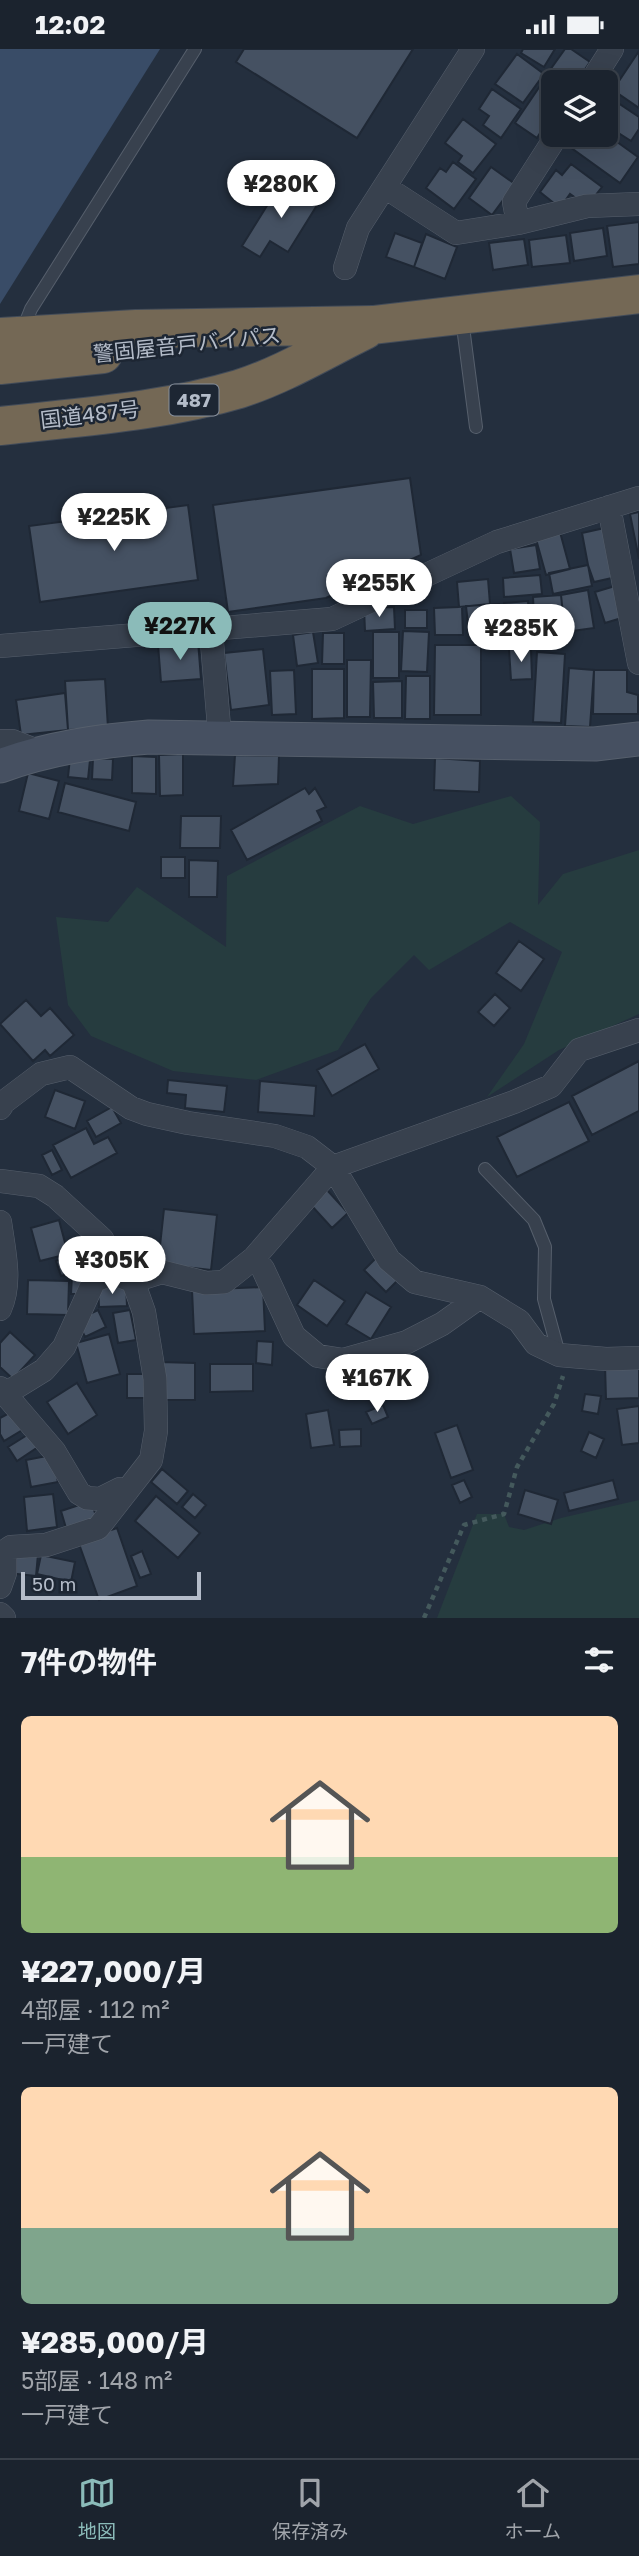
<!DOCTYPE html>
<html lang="ja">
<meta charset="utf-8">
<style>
body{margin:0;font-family:"Golos Text","Noto Sans JP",sans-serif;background:#242b36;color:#f1f3f6;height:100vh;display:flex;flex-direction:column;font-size:26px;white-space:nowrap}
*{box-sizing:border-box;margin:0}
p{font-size:23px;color:#a0a4aa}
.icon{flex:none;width:38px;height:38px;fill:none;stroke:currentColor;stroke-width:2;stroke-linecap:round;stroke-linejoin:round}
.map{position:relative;height:1569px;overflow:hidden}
.panel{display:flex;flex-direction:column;background:#1b232e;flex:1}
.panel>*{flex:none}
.buttons{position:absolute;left:541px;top:21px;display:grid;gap:14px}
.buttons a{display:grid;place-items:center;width:77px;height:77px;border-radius:10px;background:#1b232e;box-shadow:0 7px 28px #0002,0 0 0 2px #39404a;font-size:35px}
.scale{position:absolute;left:21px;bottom:18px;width:180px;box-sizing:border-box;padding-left:7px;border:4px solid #b4bcc9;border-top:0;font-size:19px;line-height:24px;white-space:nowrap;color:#b4bcc9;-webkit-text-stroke:5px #1d2633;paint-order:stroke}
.price{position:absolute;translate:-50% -60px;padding:0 16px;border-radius:24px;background:#fff;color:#222;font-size:23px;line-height:46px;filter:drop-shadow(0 2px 4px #0008)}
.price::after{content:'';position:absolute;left:50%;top:42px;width:21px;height:16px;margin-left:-10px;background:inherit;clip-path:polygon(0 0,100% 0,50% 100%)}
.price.current{background:#8bbbb9;color:#111}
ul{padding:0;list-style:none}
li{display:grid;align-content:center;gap:14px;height:371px;padding:0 21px}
li span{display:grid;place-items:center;height:217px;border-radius:10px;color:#555}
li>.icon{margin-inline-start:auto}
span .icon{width:126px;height:126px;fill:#fffc;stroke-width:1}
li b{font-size:30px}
h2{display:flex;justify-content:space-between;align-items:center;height:84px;padding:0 21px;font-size:30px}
.status{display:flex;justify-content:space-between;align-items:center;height:49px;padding:0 35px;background:#1b232e;direction:ltr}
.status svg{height:19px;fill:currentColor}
.tabs{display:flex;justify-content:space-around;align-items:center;height:98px;border-top:2px solid #39404a;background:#1b232e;font-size:19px;color:#a0a4aa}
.tabs a{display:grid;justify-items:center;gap:4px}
.tabs .current{color:#8bbbb9}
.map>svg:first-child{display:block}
</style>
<div class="status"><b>12:02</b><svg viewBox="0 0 49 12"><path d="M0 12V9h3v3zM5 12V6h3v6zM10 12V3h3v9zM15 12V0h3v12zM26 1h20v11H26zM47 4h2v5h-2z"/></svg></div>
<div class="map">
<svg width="639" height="1569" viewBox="0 0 639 1569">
<rect width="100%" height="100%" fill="#242f3e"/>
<path fill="#263c3f" d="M511,747L540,773L538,856L563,825L639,801V965L559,1001L487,1048L524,995L562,903L510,873L429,921L414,906L371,949L338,1001L256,1031L173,1022L91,987L68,956L56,868L108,873L137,838L226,898L227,827L360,757L413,775Z
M639,1451V1569H437L477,1465H504L509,1478L524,1481L561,1469Z"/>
<path fill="#394c67" d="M0,0H160L0,255Z"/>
<path fill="#455162" stroke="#1f2835" stroke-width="2" d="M244,0H413L357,89L236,13Z
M523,0H555L544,18L521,4Z
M565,0H571L590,13L576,33H567L550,21Z
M639,2V59L613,41Z
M517,5L544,25L523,54L495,35Z
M540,37L553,45V63L537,89L515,74Z
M492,40L521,60L501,89L483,76L489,67L479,60Z
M606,46L639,68V80L631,92L606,76Z
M463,70L496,95L473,124L458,113L462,107L445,94Z
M606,85L638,108L620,134L570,98L578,86Z
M453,113L476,130L454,160L426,139L440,119L446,123Z
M571,115L602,138L587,157L570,145L560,159L540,143L556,121L562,126Z
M491,118L515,135L492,166L469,149Z
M283,131L319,153L288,203L270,192L260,208L242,197Z
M639,173V215L613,218L607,177Z
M603,179L607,207L574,212L570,184Z
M395,184L422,194L414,218L386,208Z
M426,185L457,198L445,230L414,218Z
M566,186L570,214L532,218L529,191Z
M524,190L528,216L493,221L489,194Z
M410,429L421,506L326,549L228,563L213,456Z
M188,456L198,531L40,553L29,477Z
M639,463V510L630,465Z
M609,478L621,527L594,533L588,516L582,484Z
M560,483L570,520L546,526L536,490Z
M536,496L540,520L514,524L510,500Z
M588,516L592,537L553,545L549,524Z
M540,526L542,545L504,548L503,529Z
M488,530L490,555L459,558L457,533Z
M615,537L625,568L605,574L595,543Z
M588,541L594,579L565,583L561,546Z
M561,546L565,583L535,586L533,548Z
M528,552L531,596L507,597L504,554Z
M499,555L500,573L468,575L466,557Z
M394,558L395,580L365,582L364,559Z
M459,558H462L463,586H435L434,559Z
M405,561H427V579H405Z
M403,582L429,583L427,623L401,622Z
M313,583L318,614L297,617L293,586Z
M373,583H399V629H373Z
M323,584H344V615H322Z
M198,592L201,630L161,633L158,596Z
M435,596H481V666H434Z
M263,600L269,656L231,661L224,604Z
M509,600H531L532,630L511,631Z
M537,603L565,605L561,674L533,673Z
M347,611H371L370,668H347Z
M569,619L594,621L590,678L565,677Z
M312,620H344V669L312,670Z
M294,621L296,665L272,666L270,622Z
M594,621H627V643L638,646V665H593Z
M406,627H430V670H405Z
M105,630L108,679L68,681L65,632Z
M402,632V669H374L373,633Z
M65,644L68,681L21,686L16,651Z
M183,705V746L160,747L159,706Z
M235,706L279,707L278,735L233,737Z
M132,707L156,708V745L132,744Z
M70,709L90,711L88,730L68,728Z
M93,709L113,710L112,731L92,730Z
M435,709L480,712L479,743L434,741Z
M28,724L59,732L49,770L19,762Z
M65,734L136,753L129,782L58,763Z
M305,739L309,745L315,739L326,758L317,762L322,772L247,811L231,781Z
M181,767H221L220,799H180Z
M161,808H185V829H161Z
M189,811L218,812L217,848H189Z
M519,892L544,910L521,942L496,924Z
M495,945L510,959L494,977L478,963Z
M26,951L41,967L50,959L74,986L50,1007L45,1001L33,1012L0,975Z
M365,995L379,1020L332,1047L317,1021Z
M639,1012V1062L592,1086L572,1047Z
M168,1031L227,1037L224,1063L185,1059L186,1046L167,1044Z
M260,1032L316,1037L314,1067L258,1063Z
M55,1041L85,1052L75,1080L45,1068Z
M569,1053L589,1092L517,1128L497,1088Z
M112,1058L121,1074L96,1088L87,1072Z
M86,1079L94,1095L108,1088L117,1104L71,1129L53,1096Z
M52,1101L62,1121L52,1126L42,1106Z
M327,1141L348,1164L332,1179L311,1156Z
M164,1160L217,1166L211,1221L158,1215Z
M59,1171L68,1205L40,1212L31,1179Z
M71,1207L75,1223L61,1227L56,1212Z
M377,1208L399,1230L386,1243L364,1221Z
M72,1226L85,1227L84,1245H71Z
M28,1231L69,1232L68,1266L27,1265Z
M314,1231L345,1252L327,1277L297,1256Z
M98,1236H126L127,1257L99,1258Z
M263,1238L265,1282L194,1285L192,1241Z
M366,1243L391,1258L371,1290L346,1275Z
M98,1261L106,1278L85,1288L77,1271Z
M130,1261L136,1291L118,1294L113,1264Z
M10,1283L35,1306L13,1330L0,1318V1294Z
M109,1285L120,1325L87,1334L76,1294Z
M257,1292L273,1293L272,1316L256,1314Z
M160,1313L195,1314V1351H160Z
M210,1315H253V1342L210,1343Z
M639,1315V1349L606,1350L605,1316Z
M127,1325H146V1349H127Z
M77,1334L97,1366L68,1385L47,1353Z
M585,1345L601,1347L598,1365L582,1362Z
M383,1356L388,1368L372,1375L366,1363Z
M639,1357V1394L622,1396L617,1360Z
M328,1361L334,1396L311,1399L306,1365Z
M13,1362L24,1380L4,1392L0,1385V1369Z
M457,1376L473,1421L451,1429L435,1384Z
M361,1380V1397L340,1398L339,1381Z
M32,1383L41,1396L17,1412L8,1398Z
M589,1383L604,1390L596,1409L581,1402Z
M52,1406L58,1433L31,1438L26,1411Z
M162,1420L188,1442L177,1455L151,1433Z
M464,1431L472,1448L460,1454L452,1436Z
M613,1431L618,1450L569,1462L564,1444Z
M525,1441L558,1451L551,1475L518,1465Z
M53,1445L57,1478L27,1482L24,1448Z
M193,1445L206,1456L195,1469L182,1458Z
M156,1447L200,1484L178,1509L135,1472Z
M91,1452L97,1470L66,1479L61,1462Z
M117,1479L137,1537L99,1551L78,1492Z
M10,1502L38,1505L36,1527L8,1524Z
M142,1502L151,1525L140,1529L131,1507Z
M41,1506L75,1513L71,1533L37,1525Z"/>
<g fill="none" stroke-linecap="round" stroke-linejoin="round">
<g stroke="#565f6c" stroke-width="14">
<path id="lane" d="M462,270L476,378
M23,280L31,260L195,0
M485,1120L534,1171L545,1198L544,1250L559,1305"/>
</g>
<g stroke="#565f6c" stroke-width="24">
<path id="street" d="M591,33L612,0
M385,138L456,184L518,174L587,157L639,155
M518,174L514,153L557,86
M345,219L358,179L473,0
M609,458L639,614
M211,581L220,690
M0,597L332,570L497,493L639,449
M0,692H12L42,704
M0,1059L4,1053L41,1025L70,1018L131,1059L147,1065L188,1074L275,1087L307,1098L333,1118L389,1211L415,1233L480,1248L519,1272L536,1295L559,1306L606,1310L639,1309
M0,1132L39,1137L55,1147L102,1190L111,1209L112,1224
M0,1173C4,1202 12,1233 0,1260
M254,1209L263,1220L294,1287L318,1307L343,1311L407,1293L442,1275L480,1248
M133,1232L162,1223L206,1234L224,1233L254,1209L333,1118L514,1053L551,1037L579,1001L639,981
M0,1339L54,1402L79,1444L87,1449L100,1450L120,1440L127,1442
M0,1538L5,1524V1502L11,1498L46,1496L98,1479L151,1411L156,1382L155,1330L144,1263L133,1232L112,1224L94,1232L64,1298L44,1321L5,1345
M0,1565L4,1569"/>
</g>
<g stroke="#565f6c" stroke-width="35">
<path id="secondary" d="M0,717C49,699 98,692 149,688L595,695L639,690"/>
</g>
<g stroke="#434c59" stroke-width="40">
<path id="highway" d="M0,288L136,280L373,276L639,245
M0,316L103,305
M0,377C79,368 162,363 239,340C283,326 324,301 365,281"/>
</g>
<path stroke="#44595c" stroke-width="4.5" stroke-dasharray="5 5" stroke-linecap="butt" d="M424,1569L464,1476L504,1465L517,1418L554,1355L563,1327"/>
<use href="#lane" stroke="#38414e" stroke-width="12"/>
<use href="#street" stroke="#38414e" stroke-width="23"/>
<use href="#secondary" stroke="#465061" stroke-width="33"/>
<use href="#highway" stroke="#746855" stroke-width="38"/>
</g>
<g text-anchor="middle" stroke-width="5" stroke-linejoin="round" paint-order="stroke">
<rect fill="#1d2633" stroke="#878f9c" stroke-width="2" x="169.5" y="335.5" width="49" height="31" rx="5"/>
<g font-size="19" font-weight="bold" fill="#b4bcc9">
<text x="194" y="358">487</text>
</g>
<g font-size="21" fill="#b4bcc9" stroke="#1d2633">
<text transform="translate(187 296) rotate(-6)" y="7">警固屋音戸バイパス</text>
<text transform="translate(90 366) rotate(-7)" y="7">国道487号</text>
</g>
</g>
</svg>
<div class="buttons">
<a><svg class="icon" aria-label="layers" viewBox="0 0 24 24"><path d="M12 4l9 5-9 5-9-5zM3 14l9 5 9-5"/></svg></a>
</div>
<div class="scale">50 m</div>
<b class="price" style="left:281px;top:171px">¥280K</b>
<b class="price" style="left:114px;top:504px">¥225K</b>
<b class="price" style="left:379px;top:570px">¥255K</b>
<b class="price current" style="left:180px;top:613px">¥227K</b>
<b class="price" style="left:521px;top:615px">¥285K</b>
<b class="price" style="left:112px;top:1247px">¥305K</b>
<b class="price" style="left:377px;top:1365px">¥167K</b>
</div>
<section class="panel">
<h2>7件の物件<svg class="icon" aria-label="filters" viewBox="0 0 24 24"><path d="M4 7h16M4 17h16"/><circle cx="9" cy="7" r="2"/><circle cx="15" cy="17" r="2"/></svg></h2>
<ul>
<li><span style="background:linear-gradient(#ffd9b3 65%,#8fb573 0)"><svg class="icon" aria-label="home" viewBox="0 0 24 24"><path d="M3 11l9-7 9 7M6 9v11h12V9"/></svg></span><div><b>¥227,000/月</b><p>4部屋 · 112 m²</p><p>一戸建て</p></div></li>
<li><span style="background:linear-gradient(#ffd9b3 65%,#7fa58c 0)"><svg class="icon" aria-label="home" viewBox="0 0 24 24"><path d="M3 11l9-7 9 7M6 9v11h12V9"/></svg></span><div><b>¥285,000/月</b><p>5部屋 · 148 m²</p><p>一戸建て</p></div></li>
</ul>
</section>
<nav class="tabs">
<a class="current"><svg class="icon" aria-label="map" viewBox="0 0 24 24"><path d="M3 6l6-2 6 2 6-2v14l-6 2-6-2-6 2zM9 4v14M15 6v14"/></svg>地図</a>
<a><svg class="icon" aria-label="saved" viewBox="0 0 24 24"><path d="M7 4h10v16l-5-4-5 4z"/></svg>保存済み</a>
<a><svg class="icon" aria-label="home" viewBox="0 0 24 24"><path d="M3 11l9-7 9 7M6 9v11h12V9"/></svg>ホーム</a>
</nav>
